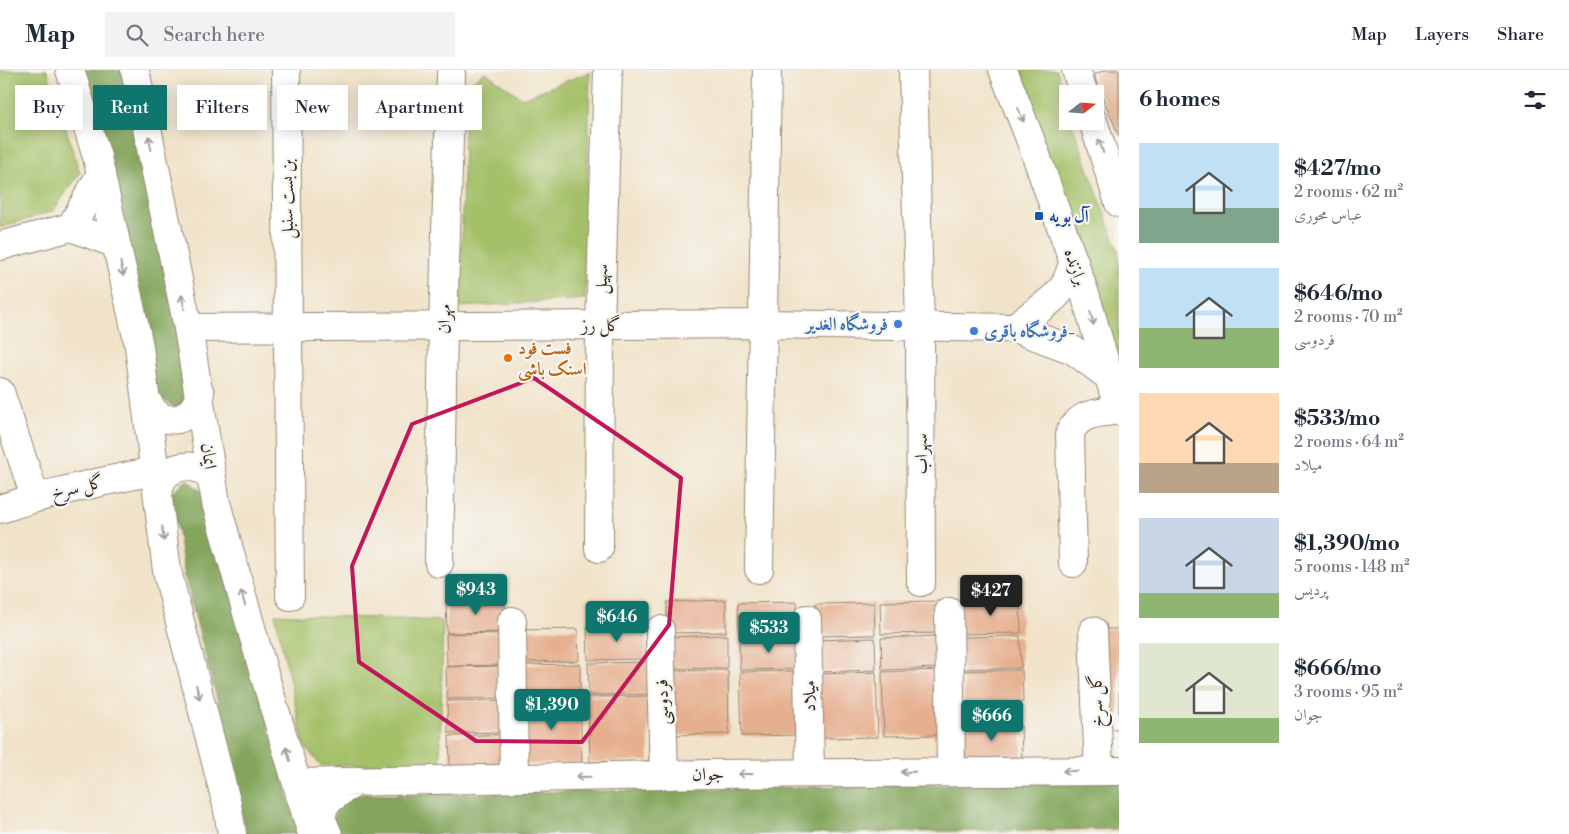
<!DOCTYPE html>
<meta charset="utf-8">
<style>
body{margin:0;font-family:"Libre Bodoni",Amiri,serif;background:#f2f2f3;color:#1f2937;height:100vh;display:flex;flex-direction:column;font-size:19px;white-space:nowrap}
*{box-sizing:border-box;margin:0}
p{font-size:16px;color:#747a83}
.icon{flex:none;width:28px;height:28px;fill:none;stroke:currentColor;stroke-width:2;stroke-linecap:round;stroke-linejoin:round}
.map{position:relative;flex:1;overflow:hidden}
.drawer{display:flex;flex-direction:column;background:#fff;width:450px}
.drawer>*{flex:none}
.banner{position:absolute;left:15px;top:15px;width:475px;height:45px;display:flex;gap:10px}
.needle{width:32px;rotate:73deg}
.tools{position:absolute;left:1059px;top:15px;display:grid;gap:10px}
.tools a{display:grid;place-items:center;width:45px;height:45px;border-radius:0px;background:#fff;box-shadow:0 2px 12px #0003;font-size:25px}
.price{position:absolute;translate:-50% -42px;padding:0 11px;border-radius:5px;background:#0f766e;color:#fff;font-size:16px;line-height:32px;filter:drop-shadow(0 1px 2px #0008)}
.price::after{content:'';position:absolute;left:50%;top:30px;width:15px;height:11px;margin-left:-8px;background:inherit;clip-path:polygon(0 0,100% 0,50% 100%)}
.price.on{background:#222;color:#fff}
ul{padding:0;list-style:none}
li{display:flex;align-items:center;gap:15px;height:125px;padding:0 20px}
li span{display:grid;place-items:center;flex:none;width:140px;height:100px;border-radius:0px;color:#555}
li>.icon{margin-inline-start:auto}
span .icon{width:60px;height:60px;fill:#fffc;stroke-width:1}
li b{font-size:21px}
h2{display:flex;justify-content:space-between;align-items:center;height:60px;padding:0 20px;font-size:21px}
.pill{padding:0 18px;border-radius:0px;background:#fff;box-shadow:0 2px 12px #0003;font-size:18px;line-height:45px}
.pill.on{background:#0f766e;color:#fff}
header{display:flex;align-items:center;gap:30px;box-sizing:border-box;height:70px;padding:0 25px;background:#fff;border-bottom:1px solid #e0e1e3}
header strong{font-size:24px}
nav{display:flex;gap:28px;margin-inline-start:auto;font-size:18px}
.search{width:350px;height:45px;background:#f2f2f3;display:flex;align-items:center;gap:12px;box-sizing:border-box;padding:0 18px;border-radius:0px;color:#747a83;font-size:19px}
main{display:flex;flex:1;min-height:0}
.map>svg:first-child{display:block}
</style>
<header>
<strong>Map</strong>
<div class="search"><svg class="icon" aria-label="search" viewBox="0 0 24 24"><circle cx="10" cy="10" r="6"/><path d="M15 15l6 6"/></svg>Search here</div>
<nav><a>Map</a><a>Layers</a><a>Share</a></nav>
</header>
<main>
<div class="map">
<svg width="1119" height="764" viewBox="0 0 1119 764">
<rect width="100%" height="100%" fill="#f6f6f2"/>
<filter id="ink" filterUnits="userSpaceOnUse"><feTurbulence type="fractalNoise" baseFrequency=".02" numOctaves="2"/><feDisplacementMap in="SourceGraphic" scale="10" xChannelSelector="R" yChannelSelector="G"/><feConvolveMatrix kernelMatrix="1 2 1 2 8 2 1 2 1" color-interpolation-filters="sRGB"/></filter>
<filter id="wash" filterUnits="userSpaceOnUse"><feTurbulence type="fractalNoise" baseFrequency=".0096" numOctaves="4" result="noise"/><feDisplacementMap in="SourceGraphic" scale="20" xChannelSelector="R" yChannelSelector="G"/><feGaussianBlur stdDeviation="1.12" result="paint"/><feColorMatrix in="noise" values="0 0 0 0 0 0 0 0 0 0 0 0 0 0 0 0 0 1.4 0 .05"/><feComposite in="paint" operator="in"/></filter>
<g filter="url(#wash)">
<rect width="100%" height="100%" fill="#f1e3c9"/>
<path fill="#a4c067" stroke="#707542" d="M0,0H47L80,103L53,141L0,158Z
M1016,0H1057L1067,37L1068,51H1071L1119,183V296Z
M485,2L522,28L590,2L585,229L460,237L465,17Z
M275,544L443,551L440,693L341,696L320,695L304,675Z"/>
<path fill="#83a65c" stroke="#5f683d" d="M80,0H124L186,303L187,329L176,338L157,326Z
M187,410L202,422L299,764H246L229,674L185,508L172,422Z
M1119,711V759L771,764H340L332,757L338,729L365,724L389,725Z"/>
<g id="blocks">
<path fill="#e6af8e" d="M1106,0H1119V66L1095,9V4Z
M505,530L506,562L447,563L446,531Z
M726,530V562L667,563V532Z
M939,531L940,563L881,564L880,532Z
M1020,531L1021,563L962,564L961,532Z
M797,532L798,563L739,565L738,533Z
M874,533L875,565L816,566L815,534Z
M646,557V589L588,590L587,558Z
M578,559L579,591L520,592L519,560Z
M1101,559H1119V659H1109Z
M505,563L506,595L447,596L446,564Z
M727,565V598L669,599L668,567Z
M941,566V598L882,600L881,568Z
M1020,566L1021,598L962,599L961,567Z
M798,567L799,599L740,600L739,568Z
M875,568L876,600L817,602V570Z
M647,592L648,624L589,625L588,593Z
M580,594V626L521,628L520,595Z
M505,596L506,628L447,629L446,597Z
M728,600L729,664L670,665L668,601Z
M941,600L943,665L884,666L882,602Z
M1022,600L1023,632L964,633L963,601Z
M799,601L801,665L742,666L740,602Z
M876,602L878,667L819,668L817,604Z
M648,626L649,691L590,692L588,627Z
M580,628L582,693L523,694L521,629Z
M506,630L507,662L448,663L447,631Z
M1021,656L1022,688L963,689L962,657Z
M509,664V696L450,697L449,666Z"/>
</g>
</g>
<g filter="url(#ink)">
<use href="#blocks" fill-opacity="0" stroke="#968674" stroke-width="1"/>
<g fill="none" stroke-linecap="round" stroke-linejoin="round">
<g stroke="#968674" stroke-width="30">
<path id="minor" d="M286,0L290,526
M913,0L920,257L921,512
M101,104L71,157L116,174
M0,176L71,157
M188,258L763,254L1014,258L1073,280L1108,306
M1014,258C1029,245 1056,231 1065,214C1069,207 1071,198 1074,191
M0,322L35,427
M0,439C51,422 102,411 155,401
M599,478L600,255L608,0
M439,493L443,256L451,5
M1073,493L1070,362C1082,341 1097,344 1119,340
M759,499L767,0
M949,542L951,702
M807,549L810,703
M512,551L514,708
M660,560L664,705
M1093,561L1099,701
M297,713L709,704L1119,701
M328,764L321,748L325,733L341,721L358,711"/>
</g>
<g stroke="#968674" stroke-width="30">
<path id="major" d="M70,0L97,87L139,276L167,501L227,735L232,764
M135,0L188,258L216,433L265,607L312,764
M1003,0L1032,74L1086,227L1119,341
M1076,0L1084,24
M1093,51L1119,133
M145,325C155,359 192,357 200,323
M158,424C159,420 160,415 161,412C170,393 199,391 211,409C212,412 213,417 214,421"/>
</g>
<use href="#minor" stroke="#fff" stroke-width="28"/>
<use href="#major" stroke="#fff" stroke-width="28"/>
</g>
<defs><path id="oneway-shaft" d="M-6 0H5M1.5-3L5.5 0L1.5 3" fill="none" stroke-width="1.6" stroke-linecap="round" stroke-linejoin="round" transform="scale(1.25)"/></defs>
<g stroke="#a79f9a">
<use href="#oneway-shaft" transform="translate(1021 45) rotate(68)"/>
<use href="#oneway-shaft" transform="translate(150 73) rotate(-101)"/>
<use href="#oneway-shaft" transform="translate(1101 76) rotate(-108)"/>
<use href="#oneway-shaft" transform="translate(122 199) rotate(77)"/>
<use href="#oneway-shaft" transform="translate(183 232) rotate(-102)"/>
<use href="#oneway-shaft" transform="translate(1092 248) rotate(75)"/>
<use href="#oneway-shaft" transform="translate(163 464) rotate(83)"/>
<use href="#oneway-shaft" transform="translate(243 528) rotate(-106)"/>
<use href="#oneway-shaft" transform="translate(198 622) rotate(76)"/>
<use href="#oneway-shaft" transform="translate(288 684) rotate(-107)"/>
<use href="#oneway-shaft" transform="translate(1070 701) rotate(180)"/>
<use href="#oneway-shaft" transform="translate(908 702) rotate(179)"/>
<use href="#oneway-shaft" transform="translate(745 704) rotate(180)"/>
<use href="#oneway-shaft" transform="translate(583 707) rotate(179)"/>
</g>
</g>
<path fill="none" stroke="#c2185b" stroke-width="4" stroke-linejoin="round" d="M534,308L681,408L669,555L582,672L476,671L359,592L352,496L412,354Z"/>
<rect fill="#1a4fb4" stroke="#f6f6f2" stroke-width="2" x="1034" y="141" width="10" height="10" rx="2.5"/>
<g fill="#3f7fe0" stroke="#f6f6f2" stroke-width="2">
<circle cx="898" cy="254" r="5"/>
<circle cx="974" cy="261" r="5"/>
</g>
<circle fill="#e8710a" stroke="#f6f6f2" stroke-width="2" cx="508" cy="288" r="5"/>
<g text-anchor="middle" stroke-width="4.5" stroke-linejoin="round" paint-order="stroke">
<g font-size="18" fill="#3b2a1e" stroke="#f6f6f2">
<text transform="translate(287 129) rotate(-90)" y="6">بن بست سنبل</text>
<text transform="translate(1076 197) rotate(71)" y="6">برازنده</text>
<text transform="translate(601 209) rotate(-88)" y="6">سهیل</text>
<text transform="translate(444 249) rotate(-89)" y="6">مهران</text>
<text x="601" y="261">گل رز</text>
<text transform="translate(921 384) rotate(-90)" y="6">سهراب</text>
<text transform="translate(209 386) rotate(82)" y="6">ایمان</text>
<text transform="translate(77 417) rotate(-13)" y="6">گل سرخ</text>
<text transform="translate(809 626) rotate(-91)" y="6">میلاد</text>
<text transform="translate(1096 631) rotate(-92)" y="6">گل سرخ</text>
<text transform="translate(662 632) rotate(-92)" y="6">فردوسی</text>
<text transform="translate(708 704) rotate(-1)" y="6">جوان</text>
</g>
<g font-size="18" font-weight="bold" fill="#164399" stroke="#f6f6f2" text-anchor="start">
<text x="1049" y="152">آل بویه</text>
</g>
<g font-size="18" font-weight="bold" fill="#366cbe" stroke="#f6f6f2" text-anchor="end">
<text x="888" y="260">فروشگاه الغدیر</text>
<text x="984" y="267" text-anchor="start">فروشگاه باقری-</text>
</g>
<g font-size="18" font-weight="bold" fill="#c56008" stroke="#f6f6f2" text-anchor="start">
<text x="518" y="284">فست فود<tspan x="518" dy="21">اسنک باشی</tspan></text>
</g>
</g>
</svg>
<div class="tools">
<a><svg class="needle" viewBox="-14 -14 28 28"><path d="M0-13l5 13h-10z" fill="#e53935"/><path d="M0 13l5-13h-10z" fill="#747a83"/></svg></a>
</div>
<b class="price" style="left:476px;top:546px">$943</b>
<b class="price on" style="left:991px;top:547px">$427</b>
<b class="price" style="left:617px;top:573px">$646</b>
<b class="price" style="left:769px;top:584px">$533</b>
<b class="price" style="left:552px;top:661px">$1,390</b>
<b class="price" style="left:992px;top:672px">$666</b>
<div class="banner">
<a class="pill">Buy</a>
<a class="pill on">Rent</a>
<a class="pill">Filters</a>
<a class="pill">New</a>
<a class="pill">Apartment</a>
</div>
</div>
<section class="drawer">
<h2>6 homes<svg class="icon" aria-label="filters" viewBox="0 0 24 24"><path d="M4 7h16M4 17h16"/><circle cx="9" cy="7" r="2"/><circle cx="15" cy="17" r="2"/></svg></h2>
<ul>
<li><span style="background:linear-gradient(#bfe0f5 65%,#7fa58c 0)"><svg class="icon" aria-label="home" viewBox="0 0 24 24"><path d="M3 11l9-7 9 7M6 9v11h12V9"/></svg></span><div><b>$427/mo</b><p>2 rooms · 62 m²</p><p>عباس محوری</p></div></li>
<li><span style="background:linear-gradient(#bfe0f5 60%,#8fb573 0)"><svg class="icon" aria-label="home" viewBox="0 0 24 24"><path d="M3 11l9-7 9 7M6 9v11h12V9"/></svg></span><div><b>$646/mo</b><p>2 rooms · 70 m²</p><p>فردوسی</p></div></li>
<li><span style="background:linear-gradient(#ffd9b3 70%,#b9a48a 0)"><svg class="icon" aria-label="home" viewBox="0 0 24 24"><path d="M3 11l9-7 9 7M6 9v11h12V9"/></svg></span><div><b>$533/mo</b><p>2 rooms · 64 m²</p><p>میلاد</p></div></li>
<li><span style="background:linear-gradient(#c9d6e8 75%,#8fb573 0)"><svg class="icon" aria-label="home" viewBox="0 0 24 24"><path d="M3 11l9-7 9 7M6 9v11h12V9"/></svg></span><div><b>$1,390/mo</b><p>5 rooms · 148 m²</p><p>پردیس</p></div></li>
<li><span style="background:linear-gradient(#dfe7d0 75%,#8fb573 0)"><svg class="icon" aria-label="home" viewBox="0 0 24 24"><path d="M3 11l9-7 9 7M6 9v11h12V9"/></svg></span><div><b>$666/mo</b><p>3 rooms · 95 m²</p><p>جوان</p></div></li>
</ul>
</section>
</main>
